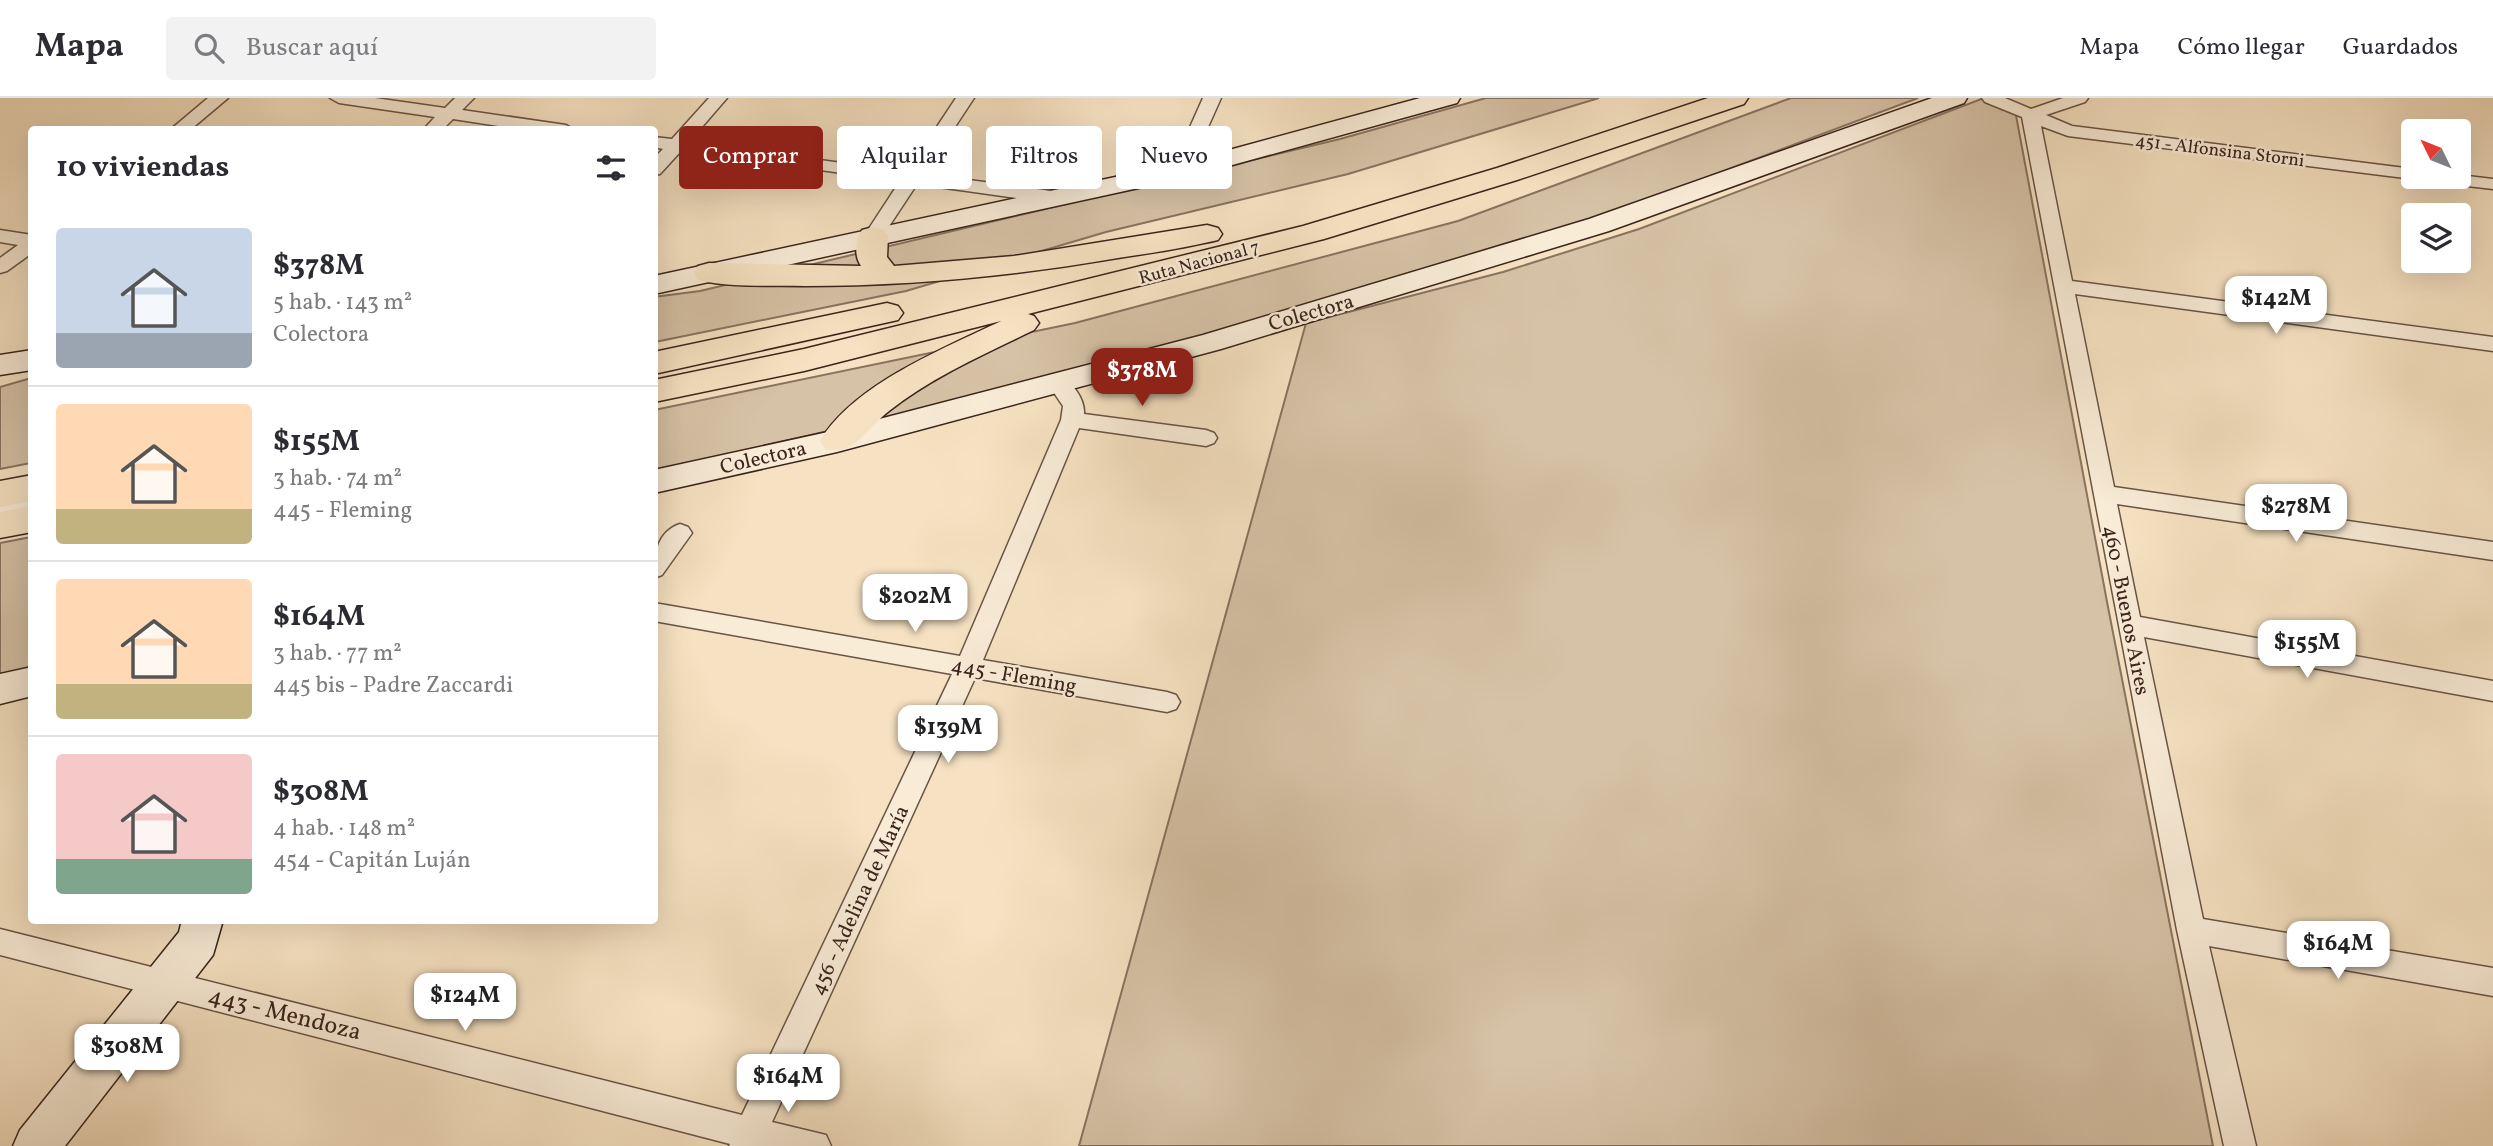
<!DOCTYPE html>
<html lang="es">
<meta charset="utf-8">
<style>
body{margin:0;font-family:Vollkorn,serif;background:#f2f2f3;color:#2b2b33;height:100vh;display:flex;flex-direction:column;font-size:26px;white-space:nowrap}
*{box-sizing:border-box;margin:0}
p{font-size:23px;color:#7c7c81}
.icon{flex:none;width:38px;height:38px;fill:none;stroke:currentColor;stroke-width:2;stroke-linecap:round;stroke-linejoin:round}
.map{position:relative;flex:1;overflow:hidden}
.drawer{position:absolute;left:28px;top:28px;width:630px;height:798px;display:flex;flex-direction:column;background:#fff;border-radius:7px;box-shadow:0 7px 28px #0002}
.drawer>*{flex:none}
.guide{position:absolute;left:679px;top:28px;width:665px;height:63px;display:flex;gap:14px}
.needle{width:46px;rotate:313deg}
.buttons{position:absolute;left:2401px;top:21px;display:grid;gap:14px}
.buttons a{display:grid;place-items:center;width:70px;height:70px;border-radius:7px;background:#fff;box-shadow:0 7px 28px #0002;font-size:35px}
.price{position:absolute;translate:-50% -60px;padding:0 16px;border-radius:14px;background:#fff;color:#222;font-size:23px;line-height:46px;filter:drop-shadow(0 2px 4px #0008)}
.price::after{content:'';position:absolute;left:50%;top:42px;width:21px;height:16px;margin-left:-10px;background:inherit;clip-path:polygon(0 0,100% 0,50% 100%)}
.price.active{background:#8f2418;color:#fff}
ul{padding:0;list-style:none}
li{display:flex;align-items:center;gap:21px;height:175px;padding:0 28px}
li+li{border-top:2px solid #e1e1e2}
li span{display:grid;place-items:center;flex:none;width:196px;height:140px;border-radius:7px;color:#555}
li>.icon{margin-inline-start:auto}
span .icon{width:84px;height:84px;fill:#fffc;stroke-width:1}
li b{font-size:30px}
h2{display:flex;justify-content:space-between;align-items:center;height:84px;padding:0 28px;font-size:30px}
.chip{padding:0 24px;border-radius:7px;background:#fff;box-shadow:0 7px 28px #0002;font-size:24px;line-height:63px}
.chip.active{background:#8f2418;color:#fff}
header{display:flex;align-items:center;gap:42px;box-sizing:border-box;height:98px;padding:0 35px;background:#fff;border-bottom:2px solid #e1e1e2}
header strong{font-size:33px}
nav{display:flex;gap:38px;margin-inline-start:auto;font-size:24px}
.search{width:490px;height:63px;background:#f2f2f3;display:flex;align-items:center;gap:18px;box-sizing:border-box;padding:0 24px;border-radius:7px;color:#7c7c81;font-size:26px}
.map>svg:first-child{display:block}
</style>
<header>
<strong>Mapa</strong>
<div class="search"><svg class="icon" aria-label="search" viewBox="0 0 24 24"><circle cx="10" cy="10" r="6"/><path d="M15 15l6 6"/></svg>Buscar aquí</div>
<nav><a>Mapa</a><a>Cómo llegar</a><a>Guardados</a></nav>
</header>
<div class="map">
<svg width="2493" height="1048" viewBox="0 0 2493 1048">
<rect width="100%" height="100%" fill="#f6e2c2"/>
<filter id="stains"><feTurbulence type="fractalNoise" baseFrequency=".00286" numOctaves="4"/><feColorMatrix values="0 0 0 0 .2 0 0 0 0 .09 0 0 0 0 .02 0 0 0 .5 -.17"/></filter>
<radialGradient id="worn" r=".72"><stop offset=".6" stop-color="#630" stop-opacity="0"/><stop offset="1" stop-color="#630" stop-opacity=".3"/></radialGradient>
<path fill="#d6c2a6" stroke="#887361" stroke-width="2" d="M1486,0H1599L1348,76L1106,134L906,193L655,244L654,199L700,193L1340,41Z
M1791,0H1918L1598,120L1201,238L1001,293L655,373L654,312L1075,225L1458,123Z
M1984,0L2015,12L2108,509L2213,1048H1079L1306,225L1503,174L1639,131Z
M31,280V365L0,371V289Z
M31,439V573L0,580V445Z"/>
<g fill="none" stroke-linecap="round" stroke-linejoin="round">
<g stroke="#695446" stroke-width="3">
<path id="street" d="M208,0H228L190,32H170Z
M330,0H375L445,10L455,0H474L462,12L566,27L574,32H525L453,21L442,32H423L435,19L339,5Z
M709,0H727L689,44L907,74L956,0H974L924,76L1059,94L1068,100L1059,106L917,86L880,142H866L864,138L900,83L681,53L660,76L654,77V60L663,51L654,49V39L672,41Z
M1203,0H1221L1196,56L1198,71L1189,76L1180,71L1178,56Z
M1982,0H2005L2031,11L2063,0H2088L2085,4L2046,17L2072,28L2413,71V79H2420L2413,81L2068,38L2041,28L2072,183L2493,239V253L2075,196L2114,389L2493,444V462L2117,406L2140,519L2493,583V603L2144,539L2203,821L2493,870V898L2209,848L2256,1048H2224L2177,832L2022,19L1985,4Z
M2459,77L2493,81V91L2432,84L2423,79H2459Z
M0,132L32,137V155L7,173L0,175V160L18,147L0,144Z
M1059,279C1073,283 1085,302 1084,316L1206,332L1214,335L1217,340L1214,345L1206,348L1079,330L983,562L1167,594L1176,597L1180,604L1176,611L1167,614L975,580L772,1024L826,1037L831,1048H729L730,1046L0,857V831L742,1017L952,576L654,523V505L960,558L1061,322L1063,308L1048,286L1052,281Z
M680,426L688,429L692,435L662,477L654,480C654,459 656,434 680,426Z"/>
</g>
<g stroke="#3a241c" stroke-width="3">
<path id="secondary" d="M1420,0H1460L1457,5L1189,79L654,196V178L1185,64Z
M1932,0H1967L1964,5L1609,133L1221,251L837,354L654,395V372L837,332L1203,237L1589,121Z
M32,252V272L0,277V257Z
M32,383V413L12,432L0,435V404L21,386Z
M32,569V598L0,606V576Z
M182,822H223L213,857L65,1048H13L20,1032L179,834Z"/>
</g>
<g stroke="#3a241c" stroke-width="3">
<path id="highway" d="M1708,0H1748L1744,6L1517,82L1324,141L1028,216L1034,218L1039,225L1034,232C985,256 932,279 889,313C868,329 853,360 825,351L820,343C854,286 943,251 1001,223L804,273L654,304V282L804,251L1303,128L1497,70Z
M1207,127L1218,130L1222,136L1218,142C1185,150 1151,155 1118,160C1013,178 910,188 805,188C770,187 731,190 698,182L694,175L698,168L709,165L861,168C854,158 855,142 862,132L873,129L884,132L888,138L887,159L894,168L1014,158Z
M887,205L898,208L903,215L898,222L654,276V254Z
M32,377V403L0,409V383Z
M32,408V434L0,440V414Z"/>
</g>
<use href="#street" fill="#f9ecd7" fill-rule="evenodd"/>
<use href="#secondary" fill="#f9ecd7" fill-rule="evenodd"/>
<use href="#highway" fill="#f6e2c2" fill-rule="evenodd"/>
</g>
<g text-anchor="middle" stroke-width="5" stroke-linejoin="round" paint-order="stroke">
<g font-size="18" fill="#3a241c" stroke="#f9ecd7">
<text transform="translate(2220 52) rotate(7)" y="6">451 - Alfonsina Storni</text>
<text transform="translate(1199 164) rotate(-15)" y="6">Ruta Nacional 7</text>
</g>
<g font-size="21" fill="#3a241c" stroke="#f9ecd7">
<text transform="translate(1311 214) rotate(-16)" y="7">Colectora</text>
<text transform="translate(763 359) rotate(-13)" y="7">Colectora</text>
<text transform="translate(2127 512) rotate(79)" y="7">460 - Buenos Aires</text>
<text transform="translate(1014 577) rotate(10)" y="7">445 - Fleming</text>
<text transform="translate(859 802) rotate(-65)" y="7">456 - Adelina de María</text>
</g>
<g font-size="24" fill="#3a241c" stroke="#f9ecd7">
<text transform="translate(285 915) rotate(14)" y="8">443 - Mendoza</text>
</g>
</g>
<rect width="100%" height="100%" filter="url(#stains)"/>
<rect width="100%" height="100%" fill="url(#worn)"/>
</svg>
<div class="buttons">
<a><svg class="needle" viewBox="-14 -14 28 28"><path d="M0-13l5 13h-10z" fill="#e53935"/><path d="M0 13l5-13h-10z" fill="#7c7c81"/></svg></a>
<a><svg class="icon" aria-label="layers" viewBox="0 0 24 24"><path d="M12 4l9 5-9 5-9-5zM3 14l9 5 9-5"/></svg></a>
</div>
<b class="price" style="left:2276px;top:238px">$142M</b>
<b class="price active" style="left:1142px;top:310px">$378M</b>
<b class="price" style="left:2296px;top:446px">$278M</b>
<b class="price" style="left:915px;top:536px">$202M</b>
<b class="price" style="left:2307px;top:582px">$155M</b>
<b class="price" style="left:948px;top:667px">$139M</b>
<b class="price" style="left:2338px;top:883px">$164M</b>
<b class="price" style="left:465px;top:935px">$124M</b>
<b class="price" style="left:127px;top:986px">$308M</b>
<b class="price" style="left:788px;top:1016px">$164M</b>
<div class="guide">
<a class="chip active">Comprar</a>
<a class="chip">Alquilar</a>
<a class="chip">Filtros</a>
<a class="chip">Nuevo</a>
</div>
<section class="drawer">
<h2>10 viviendas<svg class="icon" aria-label="filters" viewBox="0 0 24 24"><path d="M4 7h16M4 17h16"/><circle cx="9" cy="7" r="2"/><circle cx="15" cy="17" r="2"/></svg></h2>
<ul>
<li><span style="background:linear-gradient(#c9d6e8 75%,#9aa5b1 0)"><svg class="icon" aria-label="home" viewBox="0 0 24 24"><path d="M3 11l9-7 9 7M6 9v11h12V9"/></svg></span><div><b>$378M</b><p>5 hab. · 143 m²</p><p>Colectora</p></div></li>
<li><span style="background:linear-gradient(#ffd9b3 75%,#c2b280 0)"><svg class="icon" aria-label="home" viewBox="0 0 24 24"><path d="M3 11l9-7 9 7M6 9v11h12V9"/></svg></span><div><b>$155M</b><p>3 hab. · 74 m²</p><p>445 - Fleming</p></div></li>
<li><span style="background:linear-gradient(#ffd9b3 75%,#c2b280 0)"><svg class="icon" aria-label="home" viewBox="0 0 24 24"><path d="M3 11l9-7 9 7M6 9v11h12V9"/></svg></span><div><b>$164M</b><p>3 hab. · 77 m²</p><p>445 bis - Padre Zaccardi</p></div></li>
<li><span style="background:linear-gradient(#f6c9c9 75%,#7fa58c 0)"><svg class="icon" aria-label="home" viewBox="0 0 24 24"><path d="M3 11l9-7 9 7M6 9v11h12V9"/></svg></span><div><b>$308M</b><p>4 hab. · 148 m²</p><p>454 - Capitán Luján</p></div></li>
</ul>
</section>
</div>
